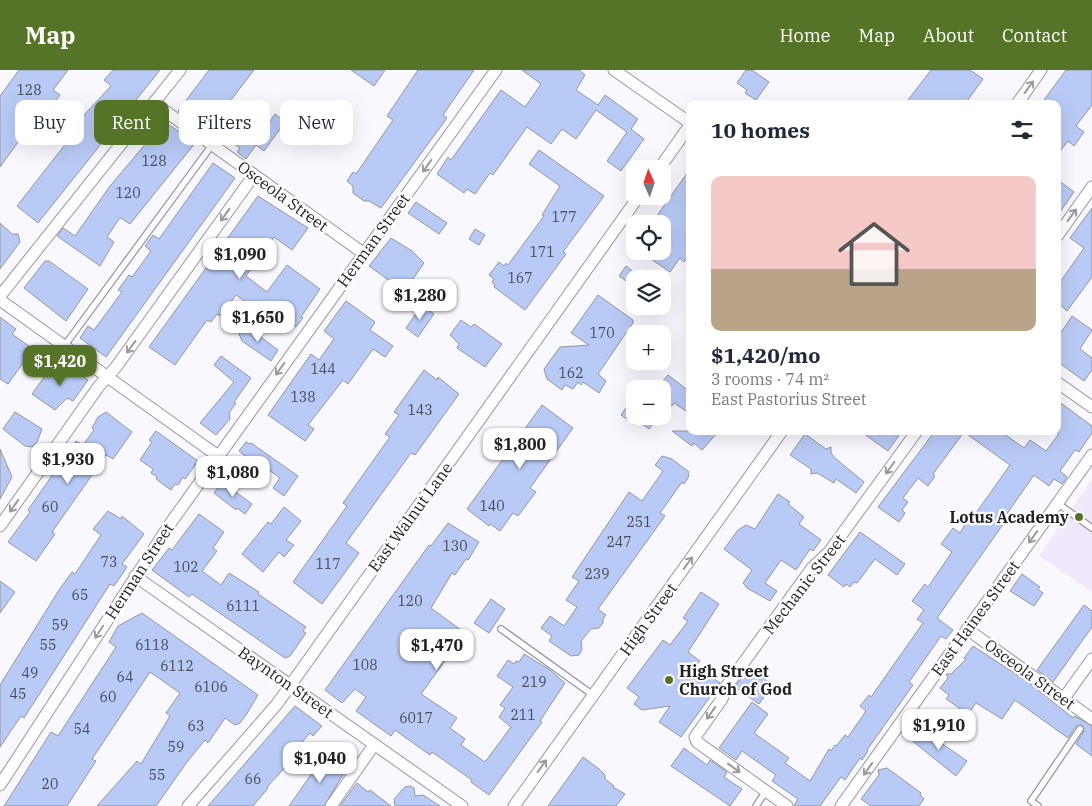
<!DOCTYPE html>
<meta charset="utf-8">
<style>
body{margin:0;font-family:"IBM Plex Serif",serif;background:#f6f6f7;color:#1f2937;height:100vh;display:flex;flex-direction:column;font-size:19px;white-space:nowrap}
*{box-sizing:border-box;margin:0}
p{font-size:16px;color:#747a83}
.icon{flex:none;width:28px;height:28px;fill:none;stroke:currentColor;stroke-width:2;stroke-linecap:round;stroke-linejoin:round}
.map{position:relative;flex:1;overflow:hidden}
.side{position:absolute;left:686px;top:30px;width:375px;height:335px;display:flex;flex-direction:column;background:#fff;border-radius:10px;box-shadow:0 5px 20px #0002}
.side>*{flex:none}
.top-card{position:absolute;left:15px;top:30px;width:475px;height:45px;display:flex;gap:10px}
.needle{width:32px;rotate:357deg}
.fabs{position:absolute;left:626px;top:90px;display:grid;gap:10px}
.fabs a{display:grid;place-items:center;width:45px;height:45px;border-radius:10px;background:#fff;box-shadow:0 5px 20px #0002;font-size:25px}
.price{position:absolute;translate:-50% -42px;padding:0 11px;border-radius:10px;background:#fff;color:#222;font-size:16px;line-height:32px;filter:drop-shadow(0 1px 2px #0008)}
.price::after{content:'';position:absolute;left:50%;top:30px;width:15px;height:11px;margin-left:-8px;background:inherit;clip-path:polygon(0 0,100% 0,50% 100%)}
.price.selected{background:#567428;color:#fff}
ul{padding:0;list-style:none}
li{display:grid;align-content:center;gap:10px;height:265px;padding:0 25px}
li+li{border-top:1px solid #e0e1e3}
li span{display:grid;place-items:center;height:155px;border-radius:10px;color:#555}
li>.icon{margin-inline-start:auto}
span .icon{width:90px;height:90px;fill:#fffc;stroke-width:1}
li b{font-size:21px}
h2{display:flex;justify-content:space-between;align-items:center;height:60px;padding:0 25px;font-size:21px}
.tag{padding:0 18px;border-radius:10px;background:#fff;box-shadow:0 5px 20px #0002;font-size:18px;line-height:45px}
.tag.selected{background:#567428;color:#fff}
header{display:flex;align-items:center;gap:30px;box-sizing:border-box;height:70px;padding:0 25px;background:#567428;color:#fff}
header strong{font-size:24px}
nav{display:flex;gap:28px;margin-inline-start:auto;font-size:18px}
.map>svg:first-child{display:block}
</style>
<header>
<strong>Map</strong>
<nav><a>Home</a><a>Map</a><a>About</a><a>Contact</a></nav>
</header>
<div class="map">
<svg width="1092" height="736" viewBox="0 0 1092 736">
<rect width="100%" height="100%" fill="#faf8ff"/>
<path fill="#f0e9fc" d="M1092,409V522L1039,486Z"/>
<path fill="#b8cbf6" stroke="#9296a0" d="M19,0H68L53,20L60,25L38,57L32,53L0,97V26Z
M113,0H160L38,153L17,136L78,58L76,56L85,44L111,16L104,10Z
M209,0H254L208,60L206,58L205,60L178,41Z
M351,0H385L374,16Z
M418,0H474L443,45L447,48L381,138L369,131H364L353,123V116L347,111L353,102L356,104L393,50L387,46Z
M522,0H579L585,5L576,20L598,35L605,25L638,49L631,59L644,69L621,101L607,91L627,62L596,40L576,69L562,59L551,74L527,57L493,105L490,103L475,124L467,119L464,123L437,104L448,87L451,90L501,20L525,37L541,14Z
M746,0H752L769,12L756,30L745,23L747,20L737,13Z
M931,0H970L983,9L965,34H905Z
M1066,0H1092V35L1076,56L1084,62L1074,76L1068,71L1058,84V34H1041Z
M252,43L268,54L275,44L285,52L264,81L256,75L246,89L237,82L240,78L231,72Z
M164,52L196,72L130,154L121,148L119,149L107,167L114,172L100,196L57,166L63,158L75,166L110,116Z
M539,80L604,126L563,182L566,184L525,240L494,217L495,215L492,212L494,209L489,205L499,192L504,196L506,193L508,195L544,146L542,145L560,116L529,94Z
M213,93L235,108L106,287L80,268L88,256L94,260L122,222L118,220L129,205L132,207L151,181L145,176L153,165L159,169Z
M690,99V183L684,192L680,188L670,202L639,181H662V154H651Z
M1058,110L1074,122L1058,145Z
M258,126L308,158L292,180L274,167L246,206L267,222L287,195L320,219L301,247L303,248L296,257L259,233L255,238L236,225L220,246L217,244L211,252L207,250L175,295L149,277Z
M416,132L447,153L439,164L408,143Z
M1092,138V207L1067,241L1058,233V215L1084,178L1070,168Z
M0,153L12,164H18L20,172L0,199Z
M475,159L485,165L479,175L469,169Z
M391,168L412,181L424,193L406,219L398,213L391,215V212L369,196Z
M45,191H49L88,219L66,251L24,218Z
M626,196L635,203V217L619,206Z
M598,225L633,250V253L598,304L606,311L599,323L583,312L581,315L578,312L573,319L565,315L562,320L547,309L544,299L560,277L589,275L571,263Z
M346,231L375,252L370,260L393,276L385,287L373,279L348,314L343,310L308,355L314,359L305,371L268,345L311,284L319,290L334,269L324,261Z
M422,235L434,244L418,267L406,258Z
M1072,246L1092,260L1080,279L1092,288V300L1084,311L1058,292V267Z
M0,247L16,259L12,264L33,279L8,314L0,309Z
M461,250L471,257L474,254L502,274L485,297L457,278L459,274L450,265Z
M245,255L278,280L271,291L242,271L239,264Z
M221,286L251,308L234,332L236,333L229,343L230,349L216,365L200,353L234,312L214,295Z
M62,292L88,310L73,331L67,328L55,340L32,324L45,306L49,309Z
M424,300L437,310L438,307L459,324L415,385L411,383L346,473L359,483L322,534L293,512L347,436L343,433L390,367L385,364L399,345L394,342Z
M668,305L690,322V344L674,333L672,336L662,329V312Z
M635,325V346H659L649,359L635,349V355L621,345Z
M1058,331L1092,356V363L1079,382L1075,380L1060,401L1067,407L1062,414L1054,409L1049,416L1034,405L1006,445L1009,446L937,548L953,560L946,569L941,566L909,612L913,615L867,680L868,681L862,690L860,688L845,710L841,707L820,736H794L798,729L772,711L776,705L742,681L736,690L719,678L752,632L768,644L754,663L789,688L785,693L810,711L829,679L831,681L835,675L836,676L845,665L848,667L866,641L860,636L869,625L871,627L923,553L917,549L924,540L912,531L925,514L928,517L952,482L941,474L953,458L960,463L969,448L971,450L1010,395L964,362L933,404L935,406L928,416L918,408L903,428L908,432L902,440L905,443L899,452L878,437L935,361H1000L1024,378L1030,370L1046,381L1058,365Z
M542,335L573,358L530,418L536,422L518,446L513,443L500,461L490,454L489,456L467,439Z
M15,342L42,359L37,372L32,377L25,376L3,359Z
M106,342L132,362L113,389L106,385L52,462L55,464L36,491L8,472L30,442L28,440L76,371L83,375L94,360L92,358L98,347Z
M156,361L198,391L185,409L183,407L178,415L175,414L171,420L156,409L157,407L151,403L153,399L140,390L152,372L149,370Z
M672,361H719L702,380L694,373L692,376Z
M860,361H902L888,381Z
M805,364L826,379L831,377V383L835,388L864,412L856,423L836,409L834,413L817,403L811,404V399L790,385Z
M246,372L250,374L251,373L298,406L284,426L273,418L280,408L262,395L260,397L257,396L239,381Z
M0,379L12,407L0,429Z
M662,386L672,389L689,402L688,404L689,406L684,414L682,412L660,443L665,446L598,539L606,545L603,549V553L599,558L591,559L581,571L582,579L579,585L571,586L549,571L552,566L541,558L550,546L564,556L577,537L566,530L579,511L572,507L629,422L642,431L663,401L655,395Z
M222,412L252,434L245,444L237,438L236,440L214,423Z
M778,424L790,432L788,434L804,447L799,454L821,470L813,481L810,479L796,500L781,490L765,513L777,521L770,531L747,518L743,513L752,500L724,479L738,460L746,455L755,459Z
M284,437L301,451L286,470L294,475L284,487L279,482L263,502L242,484L268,452L271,454Z
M108,441L121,449L122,446L144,464L122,494L127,497L114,516L110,514L24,648L21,646L0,677V615L59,520L72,502L75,504L101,465L93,459Z
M199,444L224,462L213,478L217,481L202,501L221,515L229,503L259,522L258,524L306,557L303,561L306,563L290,586L285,588L192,524L189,527L152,500L169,478L172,480Z
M448,453L479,472L468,490L466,489L455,505L452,503L431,538L465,563L421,624L457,648L450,658L465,669L461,675L485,692L511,657L499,647L505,638L500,635L513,617L497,606L508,590L514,594L516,591L519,592L524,584L550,600L565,613L540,651L542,652L489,725L471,712L472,710L432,682L430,685L395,660L391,666L356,641L366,627L355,619L342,633L325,620L429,475L431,476Z
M860,462L905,494L897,505L875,489L857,513L854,512L850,517L846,514L844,517L828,505Z
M1022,504L1040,517L1038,519L1043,523L1034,536L1010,521Z
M0,511L15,522L0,543Z
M701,522L719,534L688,582L700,591L696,596L720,613L681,667L659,652L670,636L642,640L634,634L639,627L627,618L663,570L670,575L688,551L683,548Z
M491,529L505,539L489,563L474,553Z
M1084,535L1092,541V557L1053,612L1037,600Z
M142,543L258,625L246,645L240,653L235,655L225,648L208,673L205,670L187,692L156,736H97L137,691L141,694L170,646L166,643L180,623L150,602L92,689L96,691L67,736H4L51,662L58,666L116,577L109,572L118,556Z
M973,576L1028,612L1073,648L1075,646L1092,656V686L1076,674L1084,661L1082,655L1076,656L1068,668L1015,630L1002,649L976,633L968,644L946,629L949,625L940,618L948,608L946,604H951L966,589L964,588Z
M749,598L770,613L769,615L771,617L759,634L735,617Z
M295,636L322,656L313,666L310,663L296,679L299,682L267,717L268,718L253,736H208Z
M918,657L967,691L956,706L910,669Z
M684,678L707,695L710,690L727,702L724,707L742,719L730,736L671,696Z
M326,683L347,698L324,736H289Z
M583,687L599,699L605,705V709L614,716L613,717L625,724L616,736H548Z
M887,698L921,723L920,725L924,729L919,736H871L861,729L879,705L878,700Z
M357,713L368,722L370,720L391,736H340Z
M410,716L414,718L415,726L423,725L440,736H395L394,729L405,717Z"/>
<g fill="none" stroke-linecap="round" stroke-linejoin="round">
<g stroke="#98959f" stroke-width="8">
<path id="lane" d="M65,275L212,75
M1057,433L1092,458
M501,559L593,625
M756,736L766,721
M1038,736L1031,731L1080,659"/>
</g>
<g stroke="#98959f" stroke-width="13">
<path id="street" d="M614,0L690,53
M154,33L363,183
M1017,34L1041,0
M659,99L690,55
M1058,165L1092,117
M0,226L180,0
M0,230L218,386
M1058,313L1092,337
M0,456L99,316L116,297L254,105
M135,506L462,736
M967,559L1092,649
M1064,628L1092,589
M0,715L172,451L496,0
M188,736L277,634L639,126
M331,736L374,675
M514,736L782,361
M787,736L697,672L695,667L722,629L726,617L812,498L829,482L917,361
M841,736L1092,385"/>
</g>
<use href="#lane" stroke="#fff" stroke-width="5.5"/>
<use href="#street" stroke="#fff" stroke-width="11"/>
</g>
<defs><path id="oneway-shaft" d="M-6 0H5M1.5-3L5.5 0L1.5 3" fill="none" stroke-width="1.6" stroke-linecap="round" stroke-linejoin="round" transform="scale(1.25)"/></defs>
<g stroke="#9b9a9c">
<use href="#oneway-shaft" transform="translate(1029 17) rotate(-54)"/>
<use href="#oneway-shaft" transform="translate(427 96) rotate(126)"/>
<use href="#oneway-shaft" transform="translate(225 145) rotate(126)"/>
<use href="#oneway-shaft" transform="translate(1072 145) rotate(-54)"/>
<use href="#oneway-shaft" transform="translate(131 277) rotate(126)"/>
<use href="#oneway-shaft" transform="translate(280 299) rotate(126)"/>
<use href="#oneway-shaft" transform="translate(890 398) rotate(126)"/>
<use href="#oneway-shaft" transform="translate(14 436) rotate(125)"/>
<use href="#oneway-shaft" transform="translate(1033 467) rotate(126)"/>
<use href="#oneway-shaft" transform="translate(688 493) rotate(-54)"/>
<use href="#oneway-shaft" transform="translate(99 562) rotate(123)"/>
<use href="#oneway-shaft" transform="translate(711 643) rotate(125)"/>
<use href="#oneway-shaft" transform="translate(542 696) rotate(-54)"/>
<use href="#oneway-shaft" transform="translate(734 698) rotate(36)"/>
<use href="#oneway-shaft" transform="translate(868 699) rotate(125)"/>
</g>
<g fill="#567428" stroke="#fff" stroke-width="2">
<circle cx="1079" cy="447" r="5"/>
<circle cx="669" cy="610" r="5"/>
</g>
<g text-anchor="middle" stroke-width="4.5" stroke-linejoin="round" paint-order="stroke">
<g font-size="14" fill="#474a58">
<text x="29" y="25">128</text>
<text x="154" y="96">128</text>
<text x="128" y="128">120</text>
<text x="564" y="152">177</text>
<text x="542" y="187">171</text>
<text x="520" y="213">167</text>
<text x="602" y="268">170</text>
<text x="323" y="304">144</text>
<text x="571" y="308">162</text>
<text x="303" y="332">138</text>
<text x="420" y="345">143</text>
<text x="492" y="441">140</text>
<text x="50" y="442">60</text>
<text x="639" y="457">251</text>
<text x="619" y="477">247</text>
<text x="455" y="481">130</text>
<text x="109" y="497">73</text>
<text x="328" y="499">117</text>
<text x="186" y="502">102</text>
<text x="597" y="509">239</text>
<text x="80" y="530">65</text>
<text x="410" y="536">120</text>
<text x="243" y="541">6111</text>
<text x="60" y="560">59</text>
<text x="48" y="580">55</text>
<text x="152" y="580">6118</text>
<text x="365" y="600">108</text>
<text x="177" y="601">6112</text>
<text x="30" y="608">49</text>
<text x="125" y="612">64</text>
<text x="534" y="617">219</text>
<text x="211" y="622">6106</text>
<text x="18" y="629">45</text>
<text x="108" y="632">60</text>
<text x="523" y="650">211</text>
<text x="416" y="653">6017</text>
<text x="196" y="661">63</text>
<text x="82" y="664">54</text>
<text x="176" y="682">59</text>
<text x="157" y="710">55</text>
<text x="253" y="714">66</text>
<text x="50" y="719">20</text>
</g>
<g font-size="16" fill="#211f23" stroke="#fff">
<text transform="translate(283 126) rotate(36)" y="6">Osceola Street</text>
<text transform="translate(373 170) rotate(-54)" y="6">Herman Street</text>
<text transform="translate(410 447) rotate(-54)" y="6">East Walnut Lane</text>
<text transform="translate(139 501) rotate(-57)" y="6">Herman Street</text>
<text transform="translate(804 514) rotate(-52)" y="6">Mechanic Street</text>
<text transform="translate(975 548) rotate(-54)" y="6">East Haines Street</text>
<text transform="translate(648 549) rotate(-54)" y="6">High Street</text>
<text transform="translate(1030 604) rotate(36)" y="6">Osceola Street</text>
<text transform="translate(286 612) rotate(35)" y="6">Baynton Street</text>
</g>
<g font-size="16" font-weight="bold" fill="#211f23" stroke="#fff" text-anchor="end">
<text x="1069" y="453">Lotus Academy</text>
<text x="679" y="607" text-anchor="start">High Street<tspan x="679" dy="18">Church of God</tspan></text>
</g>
</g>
</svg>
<div class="fabs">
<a><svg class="needle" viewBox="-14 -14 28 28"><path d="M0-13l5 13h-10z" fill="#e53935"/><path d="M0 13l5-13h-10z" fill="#747a83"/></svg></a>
<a><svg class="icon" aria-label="locate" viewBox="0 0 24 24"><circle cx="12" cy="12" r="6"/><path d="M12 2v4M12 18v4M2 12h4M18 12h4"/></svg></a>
<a><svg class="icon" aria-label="layers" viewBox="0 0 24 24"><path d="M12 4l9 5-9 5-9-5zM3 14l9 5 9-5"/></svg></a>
<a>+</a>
<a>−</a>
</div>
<b class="price" style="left:240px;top:210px">$1,090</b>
<b class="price" style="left:420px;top:251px">$1,280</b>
<b class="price" style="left:258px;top:273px">$1,650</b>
<b class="price selected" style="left:60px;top:317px">$1,420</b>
<b class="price" style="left:520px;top:400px">$1,800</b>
<b class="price" style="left:68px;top:415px">$1,930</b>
<b class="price" style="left:233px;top:428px">$1,080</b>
<b class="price" style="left:437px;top:601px">$1,470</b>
<b class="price" style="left:939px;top:681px">$1,910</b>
<b class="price" style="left:320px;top:714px">$1,040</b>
<div class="top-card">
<a class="tag">Buy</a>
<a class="tag selected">Rent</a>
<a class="tag">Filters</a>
<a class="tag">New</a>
</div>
<section class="side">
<h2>10 homes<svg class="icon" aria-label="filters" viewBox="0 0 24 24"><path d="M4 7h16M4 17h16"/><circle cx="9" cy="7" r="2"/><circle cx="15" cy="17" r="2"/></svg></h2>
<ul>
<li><span style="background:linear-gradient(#f6c9c9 60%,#b9a48a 0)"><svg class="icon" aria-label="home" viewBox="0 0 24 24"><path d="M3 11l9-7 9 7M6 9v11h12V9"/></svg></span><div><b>$1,420/mo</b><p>3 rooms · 74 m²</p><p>East Pastorius Street</p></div></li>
</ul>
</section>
</div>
